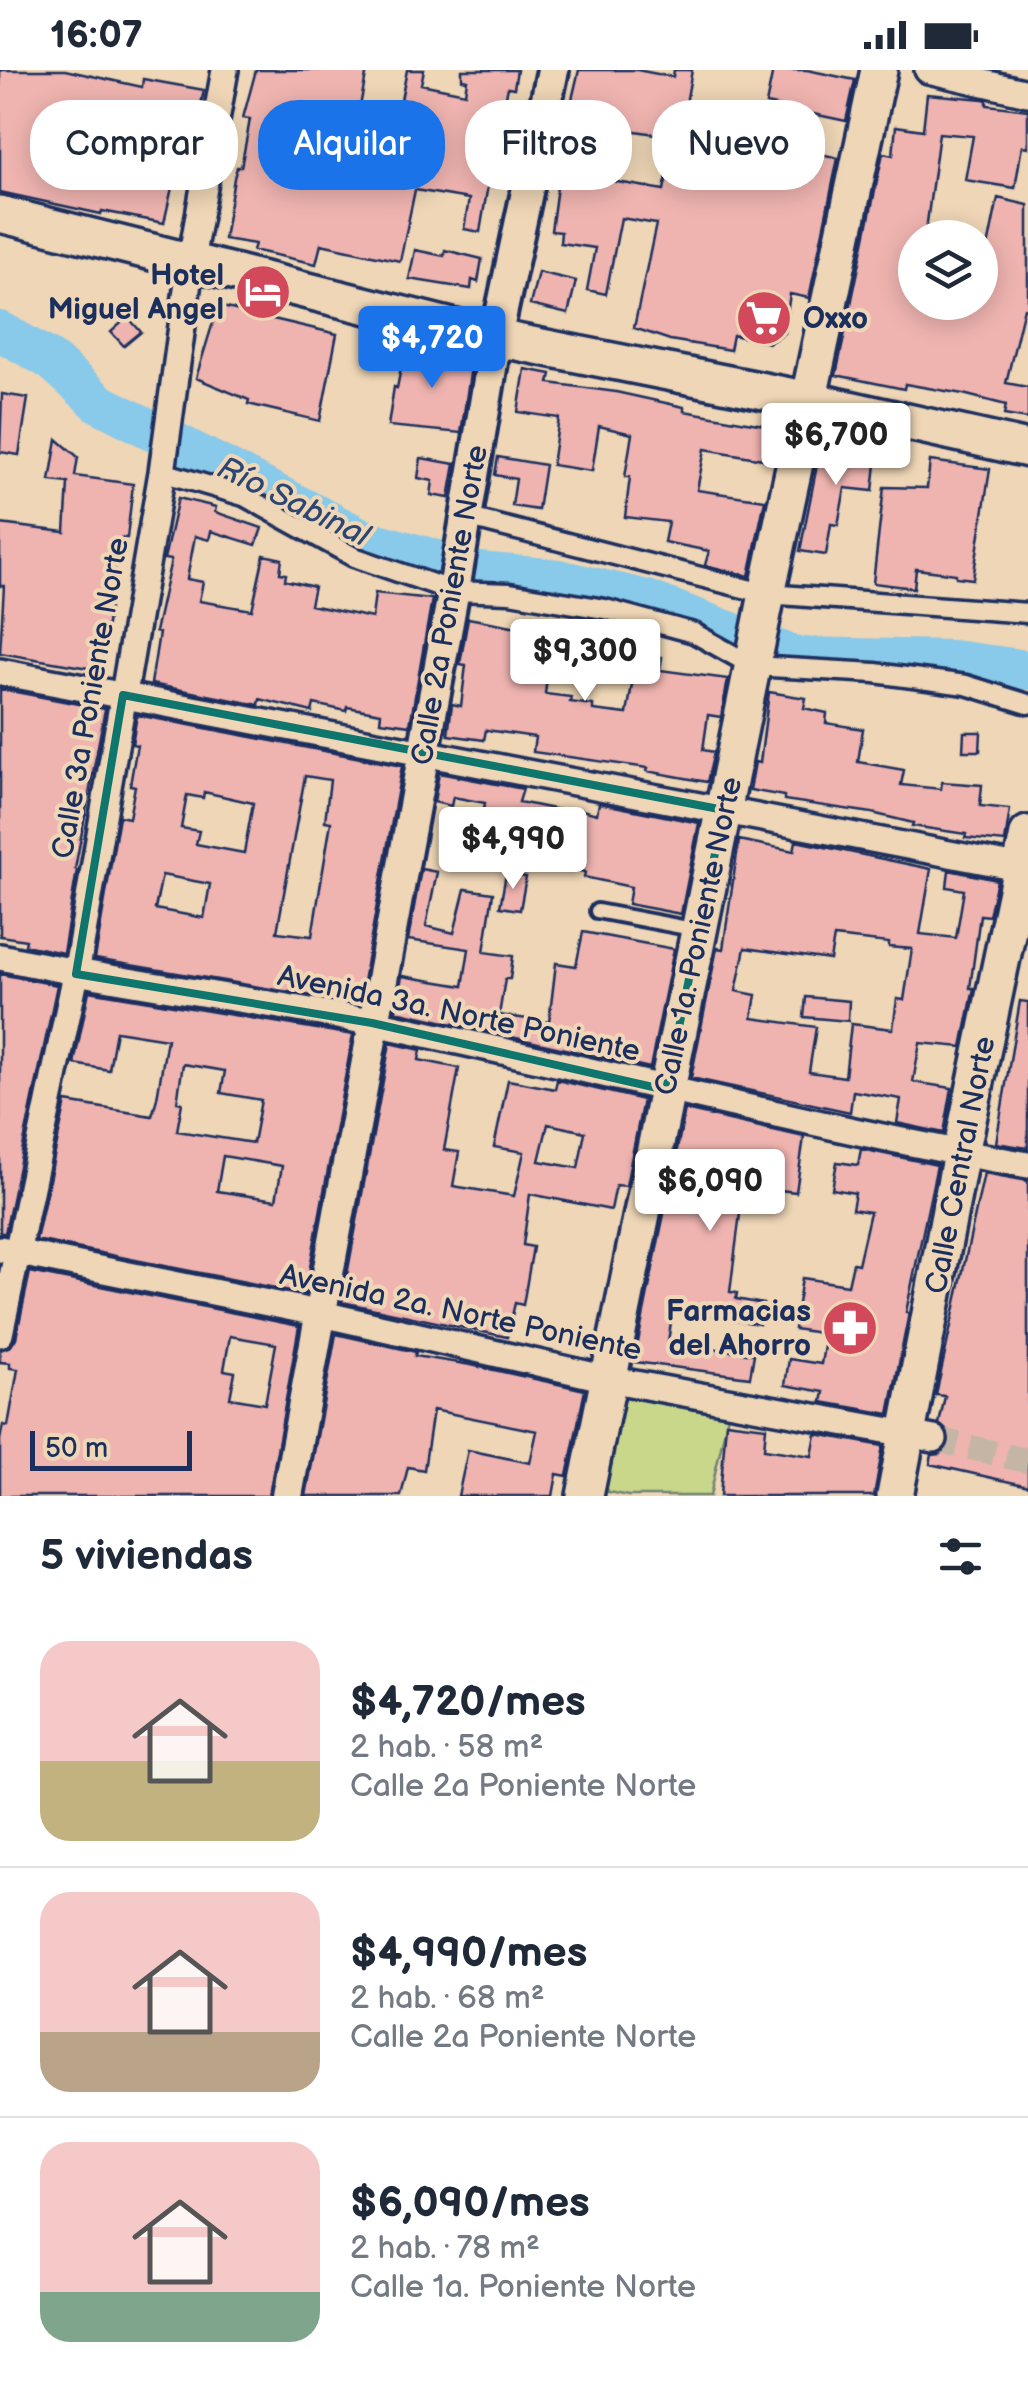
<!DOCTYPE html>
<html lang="es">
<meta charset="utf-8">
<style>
body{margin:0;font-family:"Balsamiq Sans",sans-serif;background:#f6f6f7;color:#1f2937;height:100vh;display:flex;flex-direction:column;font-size:38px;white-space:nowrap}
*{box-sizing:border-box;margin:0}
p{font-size:32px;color:#747a83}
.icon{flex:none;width:55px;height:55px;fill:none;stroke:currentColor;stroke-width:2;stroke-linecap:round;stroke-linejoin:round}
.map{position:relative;height:1426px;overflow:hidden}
.sheet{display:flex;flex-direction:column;background:#fff;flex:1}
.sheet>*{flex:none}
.top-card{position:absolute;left:30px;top:30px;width:970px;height:90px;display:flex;gap:20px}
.fabs{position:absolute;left:898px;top:150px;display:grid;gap:20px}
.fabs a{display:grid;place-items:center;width:100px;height:100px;border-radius:50%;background:#fff;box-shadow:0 5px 25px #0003;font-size:50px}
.scale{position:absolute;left:30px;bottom:25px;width:162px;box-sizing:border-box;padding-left:10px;border:5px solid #1b2f5e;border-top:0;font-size:28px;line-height:35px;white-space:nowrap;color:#1b2f5e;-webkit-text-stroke:8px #eed6b6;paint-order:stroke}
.price{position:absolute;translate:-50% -85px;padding:0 22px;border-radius:10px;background:#fff;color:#222;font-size:32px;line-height:65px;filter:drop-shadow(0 2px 5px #0008)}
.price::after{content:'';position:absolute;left:50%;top:60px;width:30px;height:22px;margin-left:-15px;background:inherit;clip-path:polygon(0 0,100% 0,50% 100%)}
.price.on{background:#1a73e8;color:#fff}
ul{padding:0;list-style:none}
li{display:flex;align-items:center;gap:30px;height:250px;padding:0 40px}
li+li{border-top:2px solid #e0e1e3}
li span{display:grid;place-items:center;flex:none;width:280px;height:200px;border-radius:30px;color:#555}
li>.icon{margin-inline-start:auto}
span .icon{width:120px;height:120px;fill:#fffc;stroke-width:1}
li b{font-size:42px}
h2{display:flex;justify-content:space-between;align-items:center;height:120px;padding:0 40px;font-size:42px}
.chip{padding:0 35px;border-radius:40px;background:#fff;box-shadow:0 5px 25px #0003;font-size:35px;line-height:90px}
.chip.on{background:#1a73e8;color:#fff}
.status{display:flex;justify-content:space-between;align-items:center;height:70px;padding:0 50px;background:#fff;direction:ltr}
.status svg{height:28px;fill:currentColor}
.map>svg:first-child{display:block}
</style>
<div class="status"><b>16:07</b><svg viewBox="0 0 49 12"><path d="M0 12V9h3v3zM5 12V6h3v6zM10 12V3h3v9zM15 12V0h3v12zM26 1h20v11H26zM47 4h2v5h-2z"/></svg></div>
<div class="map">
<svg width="1028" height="1426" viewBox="0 0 1028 1426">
<rect width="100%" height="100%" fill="#eed6b6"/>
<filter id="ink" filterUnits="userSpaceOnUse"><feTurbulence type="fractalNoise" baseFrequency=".01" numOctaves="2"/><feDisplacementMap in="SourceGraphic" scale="20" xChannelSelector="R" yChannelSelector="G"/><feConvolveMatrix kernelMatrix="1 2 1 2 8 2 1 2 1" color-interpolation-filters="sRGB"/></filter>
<g filter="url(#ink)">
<path fill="#c9d78b" stroke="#728374" stroke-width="2.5" d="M616,1321L728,1345L710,1426H628L594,1419Z"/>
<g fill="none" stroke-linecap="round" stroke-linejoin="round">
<path stroke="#89c9ea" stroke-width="40" d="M0,261L51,290L99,333L364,469L479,502L558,509L647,530L797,587L953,590L1028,600"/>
</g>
<path fill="#efb4b0" stroke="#1b2f5e" stroke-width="2.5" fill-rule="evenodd" d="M0,0H65L142,17L143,9L204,20L200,39L175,35L167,69L182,73L164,153L102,141L101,144L0,122Z
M256,0H367L358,47L396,55L407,0H424L421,14L465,23L467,10L462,9V0H517L514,18L508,17L500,54L508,56L497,105L490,103L480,162L464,159L469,129L415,120L400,191L321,174L316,194L253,180L255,174L224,169L234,108L237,97H241L247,66L250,49L243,48Z
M579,0H637L673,7L674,0H692L683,51L838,88L809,228L790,224L784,263L769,273L733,265L730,280L670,270L634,258L656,154L621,148L606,224L587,220L595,178L560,173L561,162L551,161L559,102L664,120L675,67L622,59L621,66L565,59Z
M773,0H807L855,10L846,51L766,34Z
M927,24L983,29L987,30V35L1028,40V77L1022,76L1015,118L965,110L973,66L939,63L925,168H915V232H980V191L985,192L998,128L1028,135V239L1024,238L1006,313L1028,317V349L1004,345L1006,335L963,324L905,314L904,319L836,305L883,83L893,85L896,56L923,60Z
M415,180L444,186L445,180L482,189L478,212L472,210L471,219L409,209Z
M538,202L576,211L568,244L530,235Z
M218,236L337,264L320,351L248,334L249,330L196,308Z
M128,247L141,262L124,276L111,262Z
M440,276L473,284L461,363L388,356L394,317L397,318L404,283L416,286L418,277L439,282Z
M525,299L551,304L549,313L616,322L684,337V341L781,358L774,391L705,379L697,420L765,430L749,506L705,495L709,481L664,472L668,452L625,447L630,407H625L632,364L599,356L592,401L552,395L559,348L518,342Z
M2,324L28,328L19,385L0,382Z
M57,369L78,387L75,406L133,414L127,468H120L100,600L0,583L4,516H0V454L65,462L68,413L50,411Z
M822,370L878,376L873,421L845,418L838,455L831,454L826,485L800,481Z
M498,387L545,395L538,440L512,436L516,409L495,405Z
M421,388L455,394L449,428L431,425L433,411L418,408Z
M930,391L990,399L973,509L956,507V504L916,499L914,518L873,513L884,417L927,418Z
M178,428L216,437L215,442L262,458L256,475L211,461L209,470L195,466L187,509L203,512L199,531L252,540L264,485L282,489L280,503L286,504L285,510L314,517L310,535L372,548L375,523L432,529L410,655L380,651L381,643L347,637L346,641L314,634L312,642L260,629L259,635L151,614L159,563L155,562L171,490L164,489Z
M468,548L567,566L563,592L549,590L545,624L571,627L570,632L593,635V640L627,644L634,603L605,601L607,580L662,587L660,600L728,609L721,647L708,645L703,680L714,682L707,712L647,701L648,698L533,682L535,667L486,660L484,670L448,665L452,634L461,636L466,595L460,594Z
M0,619L105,639L75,799L77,800L63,883L25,875L26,870L0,866Z
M769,622L806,628L804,638L827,643L826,653L863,659L858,692L904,700L901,715L941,719L942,712L982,715L980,736L1010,739L1005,772L965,768L966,764L912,756L913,753L872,743L784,730V726L750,720L755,692L760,693Z
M137,645L402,696L359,934L95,889L119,746L129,748L135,716L130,715L137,675L132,674ZM305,706L330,710L325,751L331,752L312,866L277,862ZM204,722L253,733L244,783L196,774L199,761L181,758L187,725L203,728ZM162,805L210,814L204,848L155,839Z
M964,662H981L980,681H963Z
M439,703L523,719L519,732L573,743L574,738L597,744L599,733L699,753L681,844L628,834L631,817L584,807L585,802L528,790L532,769L480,756L485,733L453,727L451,736L434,732Z
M739,770L794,781L796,771L931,799L920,864L956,868L964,820L947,817L949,800L997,810L989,846L980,845L970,918H974L962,977L920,973L913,1012L952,1018L944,1063L897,1053L901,1029L853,1021L850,1042L691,1008L717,878L723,879ZM834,867L889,873V877L912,879L904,930L897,929L893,959L851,954L845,1007L809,1002L816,957L752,948L756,925L736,921L745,878L830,890Z
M421,799L437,802L426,856L454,863L465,819L493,823L484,882L513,886L510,909H505L499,945L549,952L556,893L576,896L583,862L674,879L650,998L396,941L402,906L463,916L469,879L408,870Z
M506,804L526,807L520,840L500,837Z
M0,904L57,915L5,1163H0Z
M89,921L353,965L305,1224L36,1170L66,1032L152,1046L157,1028L167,969L116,961L109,1000L74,994ZM183,994L225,1001L221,1023L261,1030L253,1073L177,1061L182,1033L177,1032ZM223,1086L282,1096L276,1130L217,1121Z
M806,927L849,931L848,951L804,947Z
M1020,931L1028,932V1078L996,1073Z
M390,973L421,980L419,990L459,998L444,1080L459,1082L453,1116L514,1126L524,1082L494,1077L508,1010L555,1019L557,1010L643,1030L626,1116L616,1115L611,1140L530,1124L523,1175L533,1177L523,1235L515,1233L507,1267L342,1232ZM548,1054L585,1062L578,1098L539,1091Z
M685,1040L804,1067L796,1122L755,1117V1121L743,1120L730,1222L737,1223L736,1229L763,1234L759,1254L673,1239L668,1272L754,1284L750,1307L634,1292Z
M861,1079L937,1095L906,1242L909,1243L889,1344L822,1332L824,1322L785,1315L789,1289L821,1294L826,1264L794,1259L802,1208L848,1215L853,1193L858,1194L870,1142L852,1139L855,1123L832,1119L837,1092L858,1095Z
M984,1103L1028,1111V1416L930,1394L932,1385L940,1384L950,1373L949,1363L939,1354L945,1326L936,1325Z
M30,1202L299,1256L269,1426H0V1370L3,1355L8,1356L18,1299L10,1298V1293L0,1292V1280L11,1276L16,1268ZM230,1266L276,1274L265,1334L230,1328L235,1302L224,1300Z
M336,1264L416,1282L415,1286L471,1295L585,1320L567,1406L557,1404L553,1426H458L468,1380L530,1393L537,1361L433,1340L424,1400L408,1397L401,1426H306Z
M726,1352L766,1357L764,1379L812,1386L816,1364L883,1376L874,1426H720Z"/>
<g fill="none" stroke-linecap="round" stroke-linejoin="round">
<path stroke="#c4b5a4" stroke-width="25" stroke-dasharray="25 12" stroke-linecap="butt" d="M934,1369L1028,1391"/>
<g stroke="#1b2f5e" stroke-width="20">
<path id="service" d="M597,841L698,860"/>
</g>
<g stroke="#1b2f5e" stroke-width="25">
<path id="pedestrian" d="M162,402L244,426L354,487L453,521L510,523L605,539L694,563L753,596L875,603L966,615L1028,634
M466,447L767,524L1028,543"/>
</g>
<g stroke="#1b2f5e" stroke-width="32">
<path id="minor" d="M928,0L1028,23
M0,602L1028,799
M0,887C124,914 250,928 374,953C593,998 808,1057 1028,1095
M0,1179L322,1244L608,1309L934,1369
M0,1264L76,904L162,402L191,190L225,0"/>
</g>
<g stroke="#1b2f5e" stroke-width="38">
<path id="tertiary" d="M287,1426L456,508L496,268L553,0"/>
</g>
<g stroke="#1b2f5e" stroke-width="42">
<path id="secondary" d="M0,144L496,268L809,330L1028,379
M585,1426L767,524L879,0
M895,1426L961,1083L1028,764"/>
</g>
<use href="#service" stroke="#eed6b6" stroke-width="12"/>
<use href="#pedestrian" stroke="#eed6b6" stroke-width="18"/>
<use href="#minor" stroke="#eed6b6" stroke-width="25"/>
<use href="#tertiary" stroke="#eed6b6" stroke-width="30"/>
<use href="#secondary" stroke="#eed6b6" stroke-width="35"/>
</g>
</g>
<path fill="none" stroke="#0f766e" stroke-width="8" stroke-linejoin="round" d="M123,625L724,740L666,1020L372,953L76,904Z"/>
<defs>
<g id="hotel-disc" transform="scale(2.875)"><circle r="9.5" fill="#d1495b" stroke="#eed6b6"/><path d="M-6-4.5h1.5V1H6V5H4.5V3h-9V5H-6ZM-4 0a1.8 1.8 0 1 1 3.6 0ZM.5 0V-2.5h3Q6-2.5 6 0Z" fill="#fff"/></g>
<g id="supermarket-disc" transform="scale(2.875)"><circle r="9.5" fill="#d1495b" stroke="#eed6b6"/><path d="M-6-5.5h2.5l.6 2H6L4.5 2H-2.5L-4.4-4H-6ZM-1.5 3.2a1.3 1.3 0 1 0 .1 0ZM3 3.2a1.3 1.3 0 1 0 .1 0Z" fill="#fff"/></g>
<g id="pharmacy-disc" transform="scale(2.875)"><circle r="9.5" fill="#d1495b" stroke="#eed6b6"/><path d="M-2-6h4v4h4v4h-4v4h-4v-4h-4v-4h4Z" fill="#fff"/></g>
</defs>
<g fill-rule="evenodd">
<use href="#hotel-disc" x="263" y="222"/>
<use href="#supermarket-disc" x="764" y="248"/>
<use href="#pharmacy-disc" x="850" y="1258"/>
</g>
<g text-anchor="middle" stroke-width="8" stroke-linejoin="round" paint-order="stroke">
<g font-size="30" font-weight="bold" fill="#1b2f5e" stroke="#eed6b6" text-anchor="end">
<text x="224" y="215">Hotel<tspan x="224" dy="34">Miguel Angel</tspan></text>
<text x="803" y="258" text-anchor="start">Oxxo</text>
<text x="811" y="1251">Farmacias<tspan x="811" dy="34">del Ahorro</tspan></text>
</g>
<g font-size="30" fill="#1b2f5e" stroke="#eed6b6">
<text transform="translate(449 535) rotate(-80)" y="10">Calle 2a Poniente Norte</text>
<text transform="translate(90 628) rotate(-80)" y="10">Calle 3a Poniente Norte</text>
<text transform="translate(698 866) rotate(-78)" y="10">Calle 1a. Poniente Norte</text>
<text transform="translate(459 943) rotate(12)" y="10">Avenida 3a. Norte Poniente</text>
<text transform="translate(960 1095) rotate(-79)" y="10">Calle Central Norte</text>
<text transform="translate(461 1242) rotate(12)" y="10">Avenida 2a. Norte Poniente</text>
</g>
<g font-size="32" font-style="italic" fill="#2c4673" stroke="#eed6b6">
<text transform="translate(294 431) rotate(26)" y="11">Río Sabinal</text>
</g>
</g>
</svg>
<div class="fabs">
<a><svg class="icon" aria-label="layers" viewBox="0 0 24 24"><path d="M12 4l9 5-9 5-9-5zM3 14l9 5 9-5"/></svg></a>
</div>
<div class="scale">50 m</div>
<b class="price on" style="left:432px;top:321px">$4,720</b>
<b class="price" style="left:836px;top:418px">$6,700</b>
<b class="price" style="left:585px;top:634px">$9,300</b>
<b class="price" style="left:513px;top:822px">$4,990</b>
<b class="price" style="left:710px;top:1164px">$6,090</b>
<div class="top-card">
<a class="chip">Comprar</a>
<a class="chip on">Alquilar</a>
<a class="chip">Filtros</a>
<a class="chip">Nuevo</a>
</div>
</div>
<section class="sheet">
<h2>5 viviendas<svg class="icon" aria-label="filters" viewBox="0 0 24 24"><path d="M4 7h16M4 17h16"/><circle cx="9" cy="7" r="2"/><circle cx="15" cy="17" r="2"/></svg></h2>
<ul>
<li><span style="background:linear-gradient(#f6c9c9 60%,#c2b280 0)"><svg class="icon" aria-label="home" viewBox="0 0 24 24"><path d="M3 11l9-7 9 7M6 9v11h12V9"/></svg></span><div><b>$4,720/mes</b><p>2 hab. · 58 m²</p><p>Calle 2a Poniente Norte</p></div></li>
<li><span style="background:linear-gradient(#f6c9c9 70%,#b9a48a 0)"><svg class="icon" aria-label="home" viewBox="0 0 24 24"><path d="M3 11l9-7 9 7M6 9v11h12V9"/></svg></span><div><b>$4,990/mes</b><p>2 hab. · 68 m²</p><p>Calle 2a Poniente Norte</p></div></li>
<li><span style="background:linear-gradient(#f6c9c9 75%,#7fa58c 0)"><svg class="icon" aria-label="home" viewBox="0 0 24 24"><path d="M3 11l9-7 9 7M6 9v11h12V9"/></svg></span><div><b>$6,090/mes</b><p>2 hab. · 78 m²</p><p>Calle 1a. Poniente Norte</p></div></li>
</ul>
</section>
